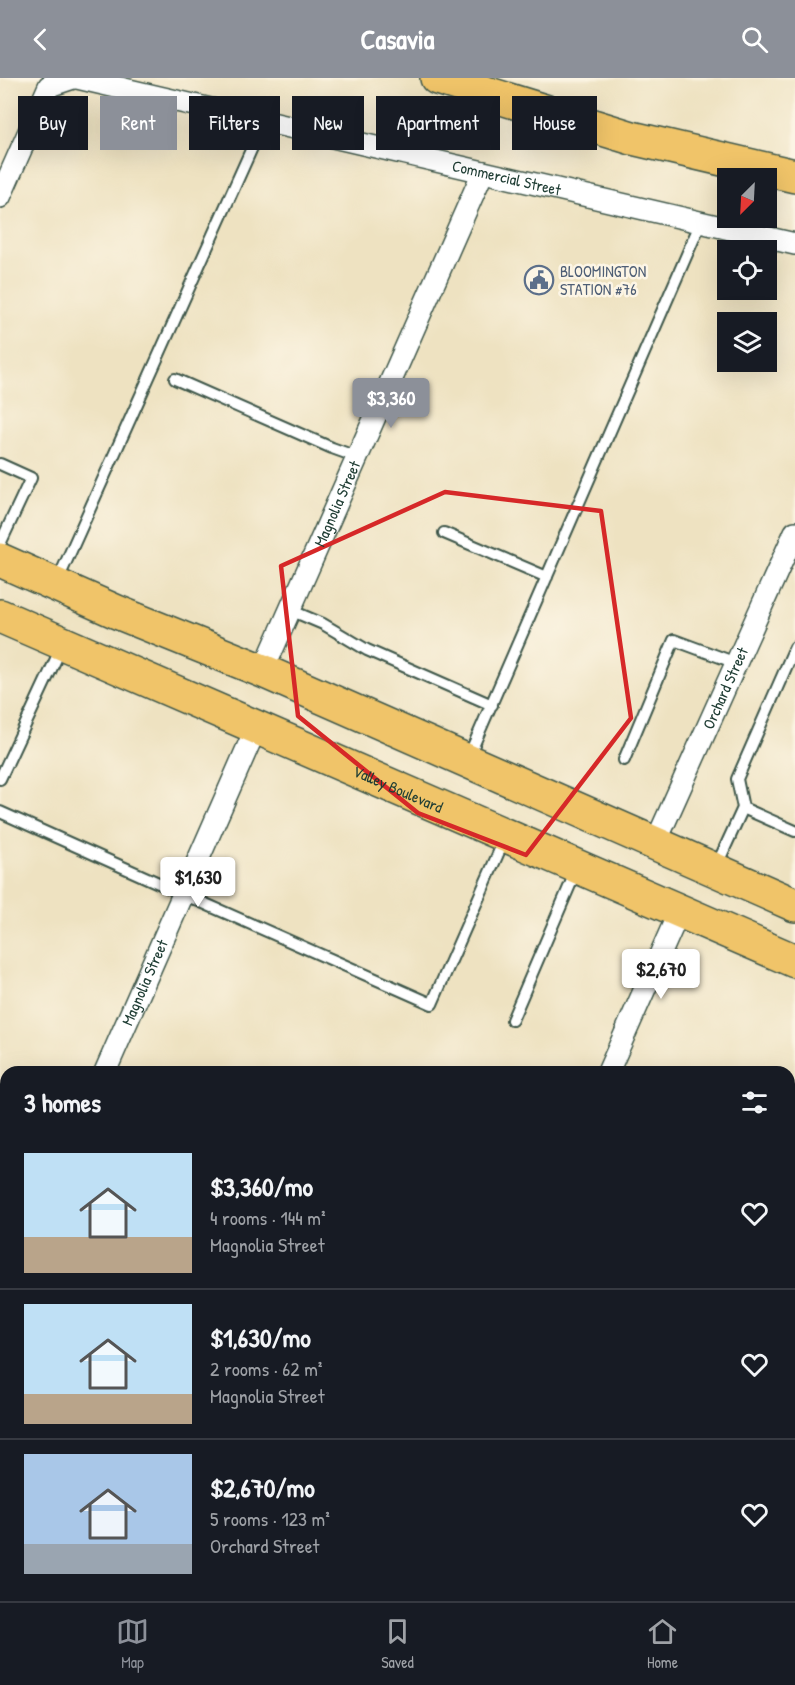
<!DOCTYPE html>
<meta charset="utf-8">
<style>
body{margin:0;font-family:"Patrick Hand",sans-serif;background:#20242c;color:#f1f3f6;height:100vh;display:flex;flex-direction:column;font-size:22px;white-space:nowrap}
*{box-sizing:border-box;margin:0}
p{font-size:20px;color:#9ea1a6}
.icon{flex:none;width:33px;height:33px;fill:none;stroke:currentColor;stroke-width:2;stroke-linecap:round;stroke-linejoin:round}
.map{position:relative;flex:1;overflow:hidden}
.panel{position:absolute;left:0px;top:988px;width:795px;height:536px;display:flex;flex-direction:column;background:#171b24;border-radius:18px 18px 0 0;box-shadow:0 6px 24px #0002}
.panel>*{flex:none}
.guide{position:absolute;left:18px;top:18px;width:759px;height:54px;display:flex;gap:12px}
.needle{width:39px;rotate:204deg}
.buttons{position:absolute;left:717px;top:90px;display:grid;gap:12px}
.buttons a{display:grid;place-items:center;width:60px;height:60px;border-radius:0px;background:#171b24;box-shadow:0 6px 24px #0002;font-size:30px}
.price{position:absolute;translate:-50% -51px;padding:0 14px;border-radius:6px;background:#fff;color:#222;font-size:20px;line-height:39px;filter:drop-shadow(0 2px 3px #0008)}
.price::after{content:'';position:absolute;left:50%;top:36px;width:18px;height:14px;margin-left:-9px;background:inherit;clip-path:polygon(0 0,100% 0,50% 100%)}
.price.selected{background:#8c9099;color:#fff}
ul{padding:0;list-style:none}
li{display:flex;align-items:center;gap:18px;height:150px;padding:0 24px}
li+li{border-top:2px solid #363941}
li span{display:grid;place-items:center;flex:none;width:168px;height:120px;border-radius:0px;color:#555}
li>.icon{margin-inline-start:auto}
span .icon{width:72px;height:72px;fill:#fffc;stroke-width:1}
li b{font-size:26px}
h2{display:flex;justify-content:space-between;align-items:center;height:72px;padding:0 24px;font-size:26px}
.chip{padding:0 21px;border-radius:0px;background:#171b24;box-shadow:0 6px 24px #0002;font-size:21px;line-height:54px}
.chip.selected{background:#8c9099;color:#fff}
header{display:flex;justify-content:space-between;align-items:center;height:78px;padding:0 24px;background:#8c9099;color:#fff;font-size:27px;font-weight:800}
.tabs{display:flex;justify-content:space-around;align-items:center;height:84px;border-top:2px solid #363941;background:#171b24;font-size:16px;color:#9ea1a6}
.tabs a{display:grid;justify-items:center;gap:3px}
.tabs .selected{color:#8c9099}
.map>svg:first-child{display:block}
</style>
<header><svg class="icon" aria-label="back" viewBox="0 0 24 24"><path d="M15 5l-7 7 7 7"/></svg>Casavia<svg class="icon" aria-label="search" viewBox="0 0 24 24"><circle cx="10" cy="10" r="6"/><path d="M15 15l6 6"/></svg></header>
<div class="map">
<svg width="795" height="1523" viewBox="0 0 795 1523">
<rect width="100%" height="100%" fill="#fcf5e5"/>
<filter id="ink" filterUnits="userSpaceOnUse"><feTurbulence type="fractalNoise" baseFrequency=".0167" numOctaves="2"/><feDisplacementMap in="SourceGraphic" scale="12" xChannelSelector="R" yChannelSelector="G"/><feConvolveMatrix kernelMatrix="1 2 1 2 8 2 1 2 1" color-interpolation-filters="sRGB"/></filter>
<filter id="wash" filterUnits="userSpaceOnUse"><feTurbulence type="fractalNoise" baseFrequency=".008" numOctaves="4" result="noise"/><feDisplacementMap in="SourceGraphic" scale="24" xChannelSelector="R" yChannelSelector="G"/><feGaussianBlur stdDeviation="1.35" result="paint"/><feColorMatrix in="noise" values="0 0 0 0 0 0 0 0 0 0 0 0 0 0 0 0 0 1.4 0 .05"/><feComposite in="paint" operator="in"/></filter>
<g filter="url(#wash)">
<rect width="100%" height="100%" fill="#eee2c1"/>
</g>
<g filter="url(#ink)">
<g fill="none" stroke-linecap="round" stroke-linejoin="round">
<g stroke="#3e5649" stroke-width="14">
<path id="lane" d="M175,301L332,370L357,379
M0,386L31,400L0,466
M444,455L547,499
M57,504L264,43
M290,532L323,546L367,572L492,627
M468,680L701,144
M624,682L674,562L736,585
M0,701L62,568
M743,730L737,701L795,569
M0,734L183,816L432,926L505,760
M716,789L743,730L795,753
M512,942L576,793
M789,1198L795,1200
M531,1518L534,1523
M621,1518L632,1523"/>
</g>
<g stroke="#3e5649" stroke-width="24">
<g id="street">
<path id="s1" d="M77,0L795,166"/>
<path d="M0,119L49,8L73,0"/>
<path id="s2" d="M263,593L483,94"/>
<path id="s3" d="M655,766L795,454"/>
<path id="s4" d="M105,994L256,650"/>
<path d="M608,994L679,834"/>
<path d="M0,1237L6,1223"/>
<path d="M378,1523L380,1518"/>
</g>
</g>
<g stroke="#3e5649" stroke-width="36">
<g id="primary">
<path d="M0,482L117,534L263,593L795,827"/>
<path id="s5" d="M0,538L795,883"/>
</g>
</g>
<g stroke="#3e5649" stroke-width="36">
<path id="highway" d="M437,0L632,60L795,98"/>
</g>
<use href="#lane" stroke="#fff" stroke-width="10"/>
<use href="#street" stroke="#fff" stroke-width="21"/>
<use href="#primary" stroke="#f0c469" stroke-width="33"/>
<use href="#highway" stroke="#f0c469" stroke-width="33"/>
</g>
</g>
<path fill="none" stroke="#d62828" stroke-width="4.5" stroke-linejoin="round" d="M445,414L601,433L631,640L526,777L418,735L298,638L281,488Z"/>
<defs>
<g id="civic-ring" transform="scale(1.5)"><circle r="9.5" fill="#fcf5e5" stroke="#5c6f8a" stroke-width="1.5"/><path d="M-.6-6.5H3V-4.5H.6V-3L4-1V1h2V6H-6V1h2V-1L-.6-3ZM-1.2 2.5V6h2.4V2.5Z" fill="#5c6f8a"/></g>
</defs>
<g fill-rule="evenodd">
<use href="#civic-ring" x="539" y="202"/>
</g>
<g text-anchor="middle" stroke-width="5" stroke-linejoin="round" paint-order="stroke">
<g font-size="16" fill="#1f3d34" stroke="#fcf5e5">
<text dy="6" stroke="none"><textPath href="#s1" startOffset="441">Commercial Street</textPath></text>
<text dy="6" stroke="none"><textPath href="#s2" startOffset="183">Magnolia Street</textPath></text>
<text dy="6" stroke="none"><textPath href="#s3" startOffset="171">Orchard Street</textPath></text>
<text dy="6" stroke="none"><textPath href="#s5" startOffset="434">Valley Boulevard</textPath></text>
<text dy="6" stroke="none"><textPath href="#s4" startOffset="98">Magnolia Street</textPath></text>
</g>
<g font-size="16" fill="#4e5e75" stroke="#fcf5e5" text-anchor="start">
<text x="560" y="199">BLOOMINGTON<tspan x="560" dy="18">STATION #76</tspan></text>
</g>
</g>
</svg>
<div class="buttons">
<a><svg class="needle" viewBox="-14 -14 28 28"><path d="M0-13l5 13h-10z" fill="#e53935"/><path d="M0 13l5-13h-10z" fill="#9ea1a6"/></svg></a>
<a><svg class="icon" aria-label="locate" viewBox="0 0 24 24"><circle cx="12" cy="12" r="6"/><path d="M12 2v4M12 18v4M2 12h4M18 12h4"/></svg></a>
<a><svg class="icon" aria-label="layers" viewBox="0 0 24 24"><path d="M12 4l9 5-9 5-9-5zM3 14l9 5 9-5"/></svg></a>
</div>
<b class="price selected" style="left:391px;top:351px">$3,360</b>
<b class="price" style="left:198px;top:830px">$1,630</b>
<b class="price" style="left:661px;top:922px">$2,670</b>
<div class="guide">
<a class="chip">Buy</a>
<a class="chip selected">Rent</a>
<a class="chip">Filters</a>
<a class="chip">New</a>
<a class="chip">Apartment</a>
<a class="chip">House</a>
</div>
<section class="panel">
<h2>3 homes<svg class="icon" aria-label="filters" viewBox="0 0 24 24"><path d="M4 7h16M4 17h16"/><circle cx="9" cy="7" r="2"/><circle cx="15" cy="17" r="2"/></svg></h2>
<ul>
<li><span style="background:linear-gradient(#bfe0f5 70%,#b9a48a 0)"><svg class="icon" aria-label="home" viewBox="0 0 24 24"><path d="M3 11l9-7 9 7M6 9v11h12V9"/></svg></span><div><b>$3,360/mo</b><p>4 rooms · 144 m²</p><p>Magnolia Street</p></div><svg class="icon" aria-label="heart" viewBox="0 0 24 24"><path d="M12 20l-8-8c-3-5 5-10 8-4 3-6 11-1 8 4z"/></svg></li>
<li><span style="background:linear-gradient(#bfe0f5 75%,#b9a48a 0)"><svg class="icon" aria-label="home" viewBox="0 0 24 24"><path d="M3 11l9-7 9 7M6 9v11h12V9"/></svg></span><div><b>$1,630/mo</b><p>2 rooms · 62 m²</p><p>Magnolia Street</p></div><svg class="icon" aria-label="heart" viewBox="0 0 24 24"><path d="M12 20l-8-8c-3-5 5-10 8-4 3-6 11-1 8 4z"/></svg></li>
<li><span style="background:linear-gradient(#a9c7e8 75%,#9aa5b1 0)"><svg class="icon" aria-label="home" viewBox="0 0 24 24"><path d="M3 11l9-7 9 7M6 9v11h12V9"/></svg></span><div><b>$2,670/mo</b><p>5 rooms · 123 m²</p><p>Orchard Street</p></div><svg class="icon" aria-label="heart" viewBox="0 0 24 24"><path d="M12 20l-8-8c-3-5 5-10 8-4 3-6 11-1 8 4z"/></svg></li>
</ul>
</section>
</div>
<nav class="tabs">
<a class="selected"><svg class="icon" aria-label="map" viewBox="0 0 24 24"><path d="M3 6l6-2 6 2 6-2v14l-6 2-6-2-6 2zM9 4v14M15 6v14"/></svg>Map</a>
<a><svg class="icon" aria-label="saved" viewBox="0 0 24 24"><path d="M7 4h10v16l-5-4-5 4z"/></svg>Saved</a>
<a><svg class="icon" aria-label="home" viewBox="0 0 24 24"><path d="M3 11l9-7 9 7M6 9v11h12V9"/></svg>Home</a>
</nav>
